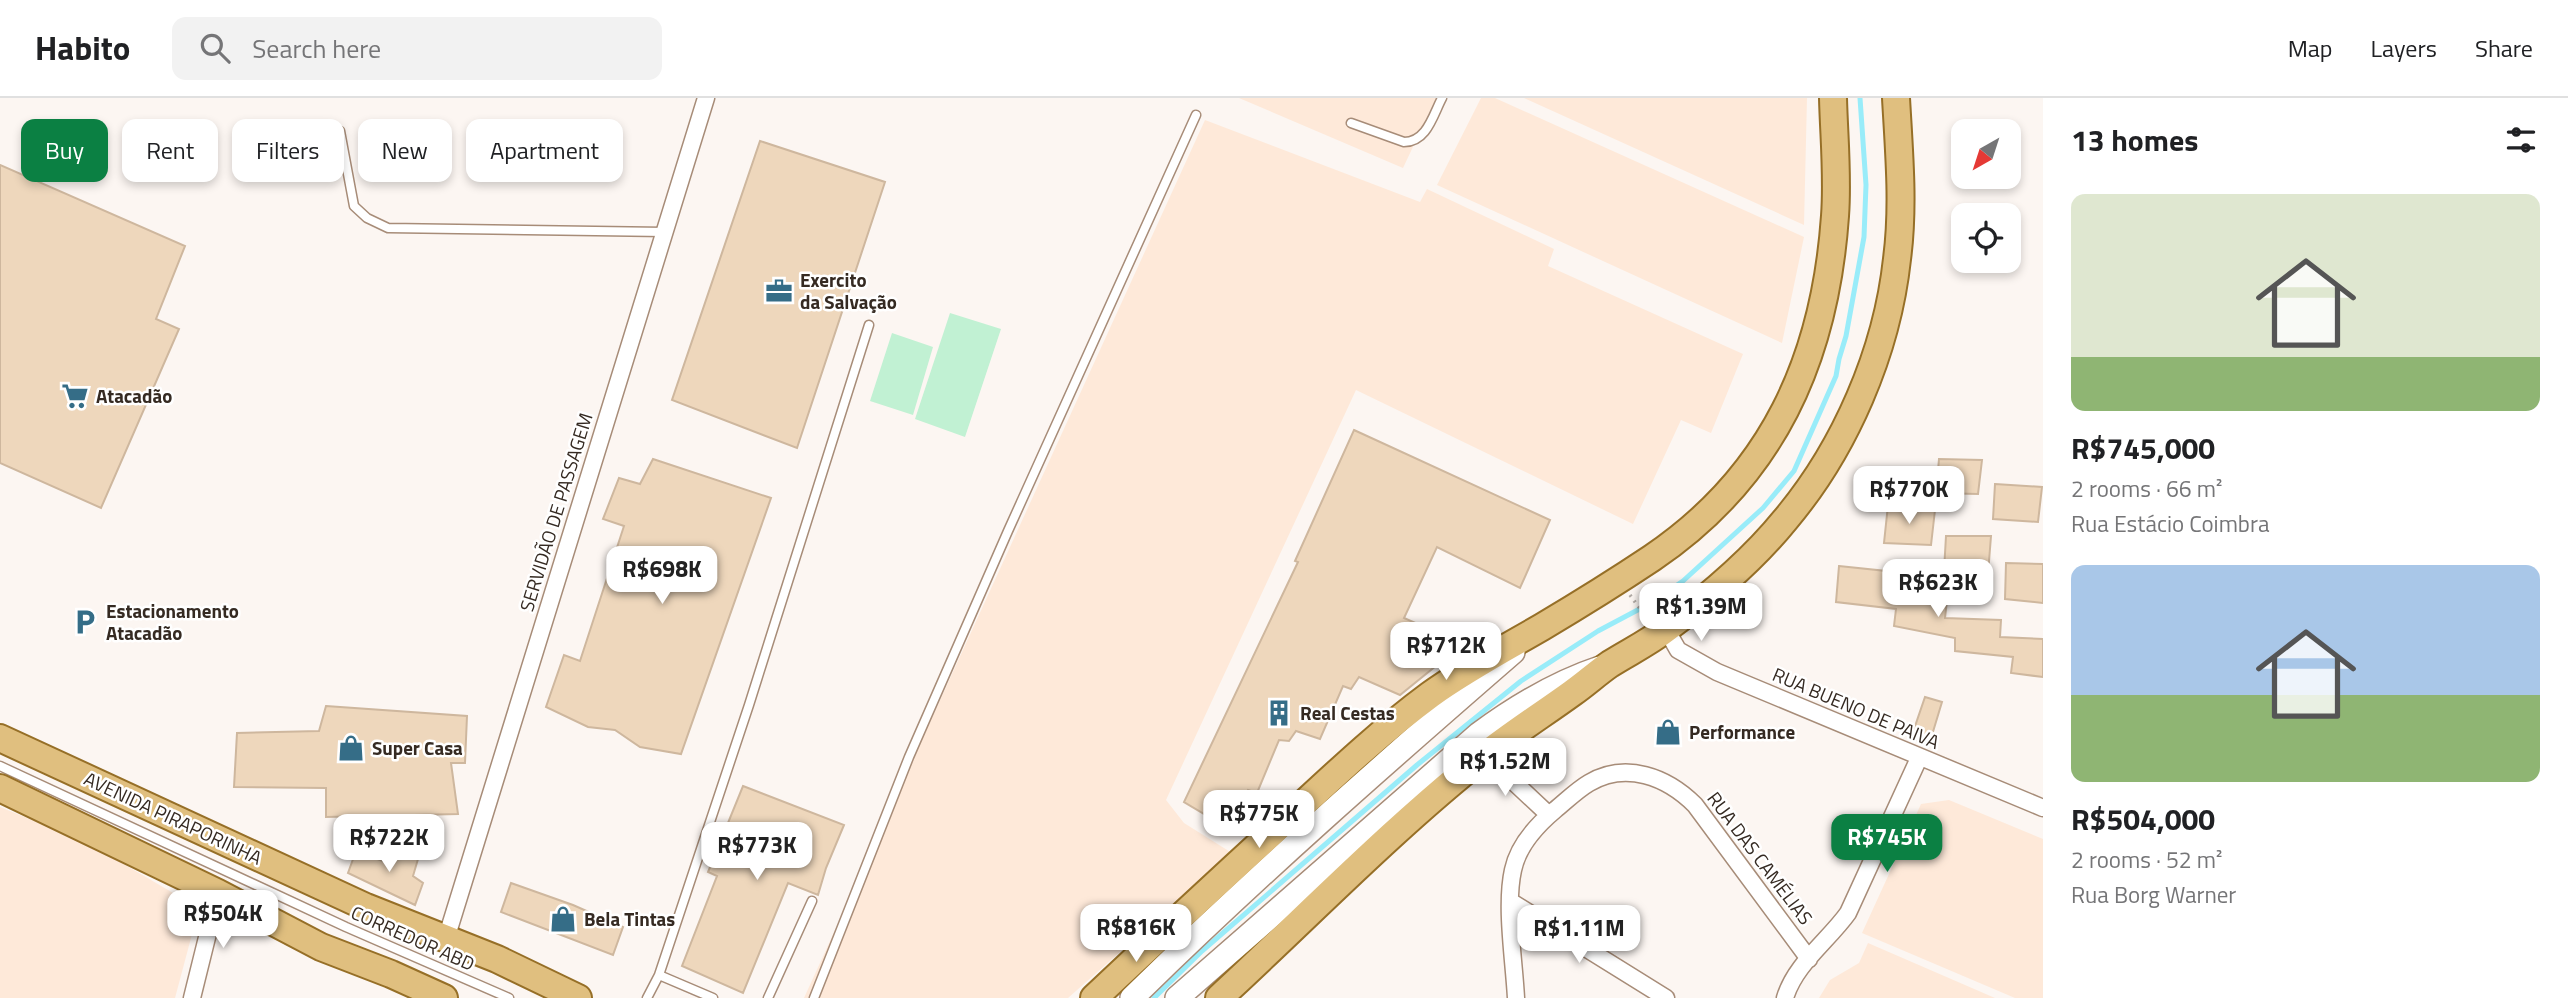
<!DOCTYPE html>
<meta charset="utf-8">
<style>
body{margin:0;font-family:"Titillium Web",sans-serif;background:#f2f2f2;color:#202124;height:100vh;display:flex;flex-direction:column;font-size:26px;white-space:nowrap}
*{box-sizing:border-box;margin:0}
p{font-size:23px;color:#757577}
.icon{flex:none;width:38px;height:38px;fill:none;stroke:currentColor;stroke-width:2;stroke-linecap:round;stroke-linejoin:round}
.map{position:relative;flex:1;overflow:hidden}
.sheet{display:flex;flex-direction:column;background:#fff;width:525px}
.sheet>*{flex:none}
.guide{position:absolute;left:21px;top:21px;width:665px;height:63px;display:flex;gap:14px}
.needle{width:46px;rotate:219deg}
.buttons{position:absolute;left:1951px;top:21px;display:grid;gap:14px}
.buttons a{display:grid;place-items:center;width:70px;height:70px;border-radius:14px;background:#fff;box-shadow:0 4px 10px #0003;font-size:35px}
.price{position:absolute;translate:-50% -60px;padding:0 16px;border-radius:14px;background:#fff;color:#222;font-size:23px;line-height:46px;filter:drop-shadow(0 2px 4px #0008)}
.price::after{content:'';position:absolute;left:50%;top:42px;width:21px;height:16px;margin-left:-10px;background:inherit;clip-path:polygon(0 0,100% 0,50% 100%)}
.price.on{background:#0b8043;color:#fff}
ul{padding:0;list-style:none}
li{display:grid;align-content:center;gap:14px;height:371px;padding:0 28px}
li span{display:grid;place-items:center;height:217px;border-radius:14px;color:#555}
li>.icon{margin-inline-start:auto}
span .icon{width:126px;height:126px;fill:#fffc;stroke-width:1}
li b{font-size:30px}
h2{display:flex;justify-content:space-between;align-items:center;height:84px;padding:0 28px;font-size:30px}
.tag{padding:0 24px;border-radius:14px;background:#fff;box-shadow:0 4px 10px #0003;font-size:24px;line-height:63px}
.tag.on{background:#0b8043;color:#fff}
header{display:flex;align-items:center;gap:42px;box-sizing:border-box;height:98px;padding:0 35px;background:#fff;border-bottom:2px solid #e0e0e0}
header strong{font-size:33px}
nav{display:flex;gap:38px;margin-inline-start:auto;font-size:24px}
.search{width:490px;height:63px;background:#f2f2f2;display:flex;align-items:center;gap:18px;box-sizing:border-box;padding:0 24px;border-radius:14px;color:#757577;font-size:26px}
main{display:flex;flex:1;min-height:0}
.map>svg:first-child{display:block}
</style>
<header>
<strong>Habito</strong>
<div class="search"><svg class="icon" aria-label="search" viewBox="0 0 24 24"><circle cx="10" cy="10" r="6"/><path d="M15 15l6 6"/></svg>Search here</div>
<nav><a>Map</a><a>Layers</a><a>Share</a></nav>
</header>
<main>
<div class="map">
<svg width="2043" height="900" viewBox="0 0 2043 900">
<rect width="100%" height="100%" fill="#fcf6f2"/>
<path fill="#fee9d9" d="M1239,0H1436L1403,70Z
M1481,0H1495L1804,139L1782,245L1437,87Z
M1524,0H1807L1804,127Z
M1205,22L1420,104L1427,91L1554,151L1548,168L1743,256L1711,335L1681,322L1633,426L1356,292L1166,702L1184,725L1232,755L1068,900H804Z
M1949,702L2043,741V900H2015L1862,835L1921,706Z
M0,709L84,743L199,810L175,900H0Z
M1868,845L1995,900H1996H1819L1830,882L1859,865Z"/>
<path fill="#c1f1d3" d="M950,215L1001,231L965,339L915,321Z
M892,235L933,249L913,317L870,303Z"/>
<g fill="none" stroke-linecap="round" stroke-linejoin="round">
<path stroke="#99ecf9" stroke-width="5" d="M1154,900L1202,853L1417,667L1521,583L1598,533L1649,506L1683,483L1763,410L1794,373L1836,278L1839,261L1846,238L1864,139L1866,87L1860,0"/>
</g>
<path fill="#eed7bc" stroke="#ceb79e" stroke-width="2" d="M760,43L885,84L797,350L672,302Z
M0,67L185,148L156,221L179,231L101,410L0,365Z
M1354,332L1550,422L1520,490L1437,449L1404,520L1463,546L1400,597L1359,579L1351,591L1343,588L1320,641L1296,633L1289,643L1279,642L1257,695L1248,692L1241,707L1232,703L1221,726L1184,704L1298,464L1295,463Z
M653,361L771,400L681,656L640,649L615,632L588,629L546,609L564,557L580,563L624,428L603,421L619,380L640,386Z
M1939,361L1982,362L1978,396L1936,395Z
M1995,386L2042,389L2038,424L1993,421Z
M1888,407L1935,412L1931,447L1884,445Z
M1946,438H1991L1988,476L1944,473Z
M2006,465L2043,466V505L2005,501Z
M1839,468L1886,473L1884,489L1948,494L1945,520L2001,522L2000,539L2043,541V579L2011,575L2013,559L1955,553V540L1894,528L1896,511L1836,504Z
M1925,599L1942,604L1929,647L1911,640Z
M326,608L467,618L465,665H451L458,716L326,719V690L234,689L237,635L319,633Z
M743,688L844,727L826,770L818,797L788,785L743,895L682,868L717,778L708,774Z
M395,750L418,761L413,778L423,785L415,807L348,775L356,753L388,765Z
M511,785L573,807L623,829L613,857L501,814Z"/>
<g fill="none" stroke-linecap="round" stroke-linejoin="round">
<g stroke="#a78c78" stroke-width="11">
<path id="service" d="M1351,25L1404,44C1427,44 1433,17 1442,0
M340,33L354,108L367,120L388,130L665,134
M0,668L346,829L509,900
M659,877L713,900
M647,900L659,877L749,607L869,227
M768,900L812,803
M814,900L909,659L1008,433L1196,17"/>
</g>
<g stroke="#a78c78" stroke-width="19">
<path id="minor" d="M1666,531L1678,552L1717,574L2043,710
M1485,657L1549,717
M1510,803L1666,900
M446,841L706,0
M192,900L218,795
M1516,900C1514,862 1505,808 1513,772C1518,748 1537,727 1555,712C1566,703 1577,692 1589,685C1626,663 1667,679 1695,707L1809,861
M1785,900C1795,866 1828,843 1848,815L1919,660"/>
</g>
<g stroke="#a78c78" stroke-width="26">
<path id="secondary" d="M1132,900C1254,780 1384,666 1513,554
M1177,900L1479,636C1517,608 1555,585 1600,570"/>
</g>
<g stroke="#966f27" stroke-width="30">
<path id="primary" d="M0,640L366,809L497,861L578,900
M0,690L218,795L321,849L391,876L444,900
M1094,900C1162,836 1230,773 1299,710C1341,671 1384,631 1430,597C1466,571 1504,551 1542,529C1579,507 1616,484 1652,460C1773,378 1825,261 1835,118C1838,79 1834,39 1833,0
M1219,900C1307,819 1391,732 1484,658C1513,635 1543,616 1572,595C1585,586 1597,575 1610,566C1629,554 1648,545 1666,531C1709,499 1751,464 1785,422C1845,351 1887,254 1897,161C1904,108 1899,54 1896,0"/>
</g>
<path stroke="#b2aba5" stroke-width="3.5" stroke-dasharray="2 5" stroke-linecap="butt" d="M1630,497L1646,519"/>
<use href="#service" stroke="#fff" stroke-width="8"/>
<use href="#minor" stroke="#fff" stroke-width="16"/>
<use href="#secondary" stroke="#fff" stroke-width="23"/>
<use href="#primary" stroke="#e0bf7f" stroke-width="26"/>
</g>
<defs>
<g id="office-bare" transform="scale(2.1)"><path d="M-6-3h4V-5.5h4V-3h4V5H-6ZM-1-4.5V-3h2v-1.5ZM-6 0V1H6V0Z" fill="#356d87" stroke="#fff" stroke-width="2.5" paint-order="stroke"/></g>
<g id="supermarket-bare" transform="scale(2.1)"><path d="M-6-5.5h2.5l.6 2H6L4.5 2H-2.5L-4.4-4H-6ZM-1.5 3.2a1.3 1.3 0 1 0 .1 0ZM3 3.2a1.3 1.3 0 1 0 .1 0Z" fill="#356d87" stroke="#fff" stroke-width="2.5" paint-order="stroke"/></g>
<g id="parking-bare" transform="scale(2.1)"><path d="M-3.5-5.5H1a3.5 3.5 0 0 1 0 7H-1V5.5H-3.5ZM-1-3.4V-.6H.8a1.4 1.4 0 0 0 0-2.8Z" fill="#356d87" stroke="#fff" stroke-width="2.5" paint-order="stroke"/></g>
<g id="building-bare" transform="scale(2.1)"><path d="M-4-6H4V6H1V3H-1V6H-4ZM-2.5-4.3h1.7v1.8h-1.7ZM.8-4.3h1.7v1.8H.8ZM-2.5-1h1.7V.8h-1.7ZM.8-1h1.7V.8H.8Z" fill="#356d87" stroke="#fff" stroke-width="2.5" paint-order="stroke"/></g>
<g id="shop-bare" transform="scale(2.1)"><path d="M-5-2.5h2.3a2.7 3.5 0 0 1 5.4 0H5L5.5 6h-11ZM-1.5-2.5h3a1.5 2.3 0 0 0-3 0Z" fill="#356d87" stroke="#fff" stroke-width="2.5" paint-order="stroke"/></g>
</defs>
<g fill-rule="evenodd">
<use href="#office-bare" x="779" y="193"/>
<use href="#supermarket-bare" x="75" y="298"/>
<use href="#parking-bare" x="85" y="524"/>
<use href="#building-bare" x="1279" y="615"/>
<use href="#shop-bare" x="1668" y="634"/>
<use href="#shop-bare" x="351" y="650"/>
<use href="#shop-bare" x="563" y="821"/>
</g>
<g text-anchor="middle" stroke-width="5" stroke-linejoin="round" paint-order="stroke">
<g font-size="19" font-weight="bold" fill="#352a22" stroke="#fff" text-anchor="start">
<text x="800" y="189">Exercito<tspan x="800" dy="22">da Salvação</tspan></text>
<text x="96" y="305">Atacadão</text>
<text x="106" y="520">Estacionamento<tspan x="106" dy="22">Atacadão</tspan></text>
<text x="1300" y="622">Real Cestas</text>
<text x="1689" y="641">Performance</text>
<text x="372" y="657">Super Casa</text>
<text x="584" y="828">Bela Tintas</text>
</g>
<g font-size="19" fill="#352a22" stroke="#fff">
<text transform="translate(556 414) rotate(-73)" y="7">SERVIDÃO DE PASSAGEM</text>
<text transform="translate(1856 610) rotate(23)" y="7">RUA BUENO DE PAIVA</text>
<text transform="translate(173 720) rotate(25)" y="7">AVENIDA PIRAPORINHA</text>
<text transform="translate(1760 760) rotate(53)" y="7">RUA DAS CAMÉLIAS</text>
<text transform="translate(413 840) rotate(24)" y="7">CORREDOR ABD</text>
</g>
</g>
</svg>
<div class="buttons">
<a><svg class="needle" viewBox="-14 -14 28 28"><path d="M0-13l5 13h-10z" fill="#e53935"/><path d="M0 13l5-13h-10z" fill="#757577"/></svg></a>
<a><svg class="icon" aria-label="locate" viewBox="0 0 24 24"><circle cx="12" cy="12" r="6"/><path d="M12 2v4M12 18v4M2 12h4M18 12h4"/></svg></a>
</div>
<b class="price" style="left:1909px;top:428px">R$770K</b>
<b class="price" style="left:662px;top:508px">R$698K</b>
<b class="price" style="left:1938px;top:521px">R$623K</b>
<b class="price" style="left:1701px;top:545px">R$1.39M</b>
<b class="price" style="left:1446px;top:584px">R$712K</b>
<b class="price" style="left:1505px;top:700px">R$1.52M</b>
<b class="price" style="left:1259px;top:752px">R$775K</b>
<b class="price" style="left:389px;top:776px">R$722K</b>
<b class="price on" style="left:1887px;top:776px">R$745K</b>
<b class="price" style="left:757px;top:784px">R$773K</b>
<b class="price" style="left:223px;top:852px">R$504K</b>
<b class="price" style="left:1136px;top:866px">R$816K</b>
<b class="price" style="left:1579px;top:867px">R$1.11M</b>
<div class="guide">
<a class="tag on">Buy</a>
<a class="tag">Rent</a>
<a class="tag">Filters</a>
<a class="tag">New</a>
<a class="tag">Apartment</a>
</div>
</div>
<section class="sheet">
<h2>13 homes<svg class="icon" aria-label="filters" viewBox="0 0 24 24"><path d="M4 7h16M4 17h16"/><circle cx="9" cy="7" r="2"/><circle cx="15" cy="17" r="2"/></svg></h2>
<ul>
<li><span style="background:linear-gradient(#dfe7d0 75%,#8fb573 0)"><svg class="icon" aria-label="home" viewBox="0 0 24 24"><path d="M3 11l9-7 9 7M6 9v11h12V9"/></svg></span><div><b>R$745,000</b><p>2 rooms · 66 m²</p><p>Rua Estácio Coimbra</p></div></li>
<li><span style="background:linear-gradient(#a9c7e8 60%,#8fb573 0)"><svg class="icon" aria-label="home" viewBox="0 0 24 24"><path d="M3 11l9-7 9 7M6 9v11h12V9"/></svg></span><div><b>R$504,000</b><p>2 rooms · 52 m²</p><p>Rua Borg Warner</p></div></li>
</ul>
</section>
</main>
